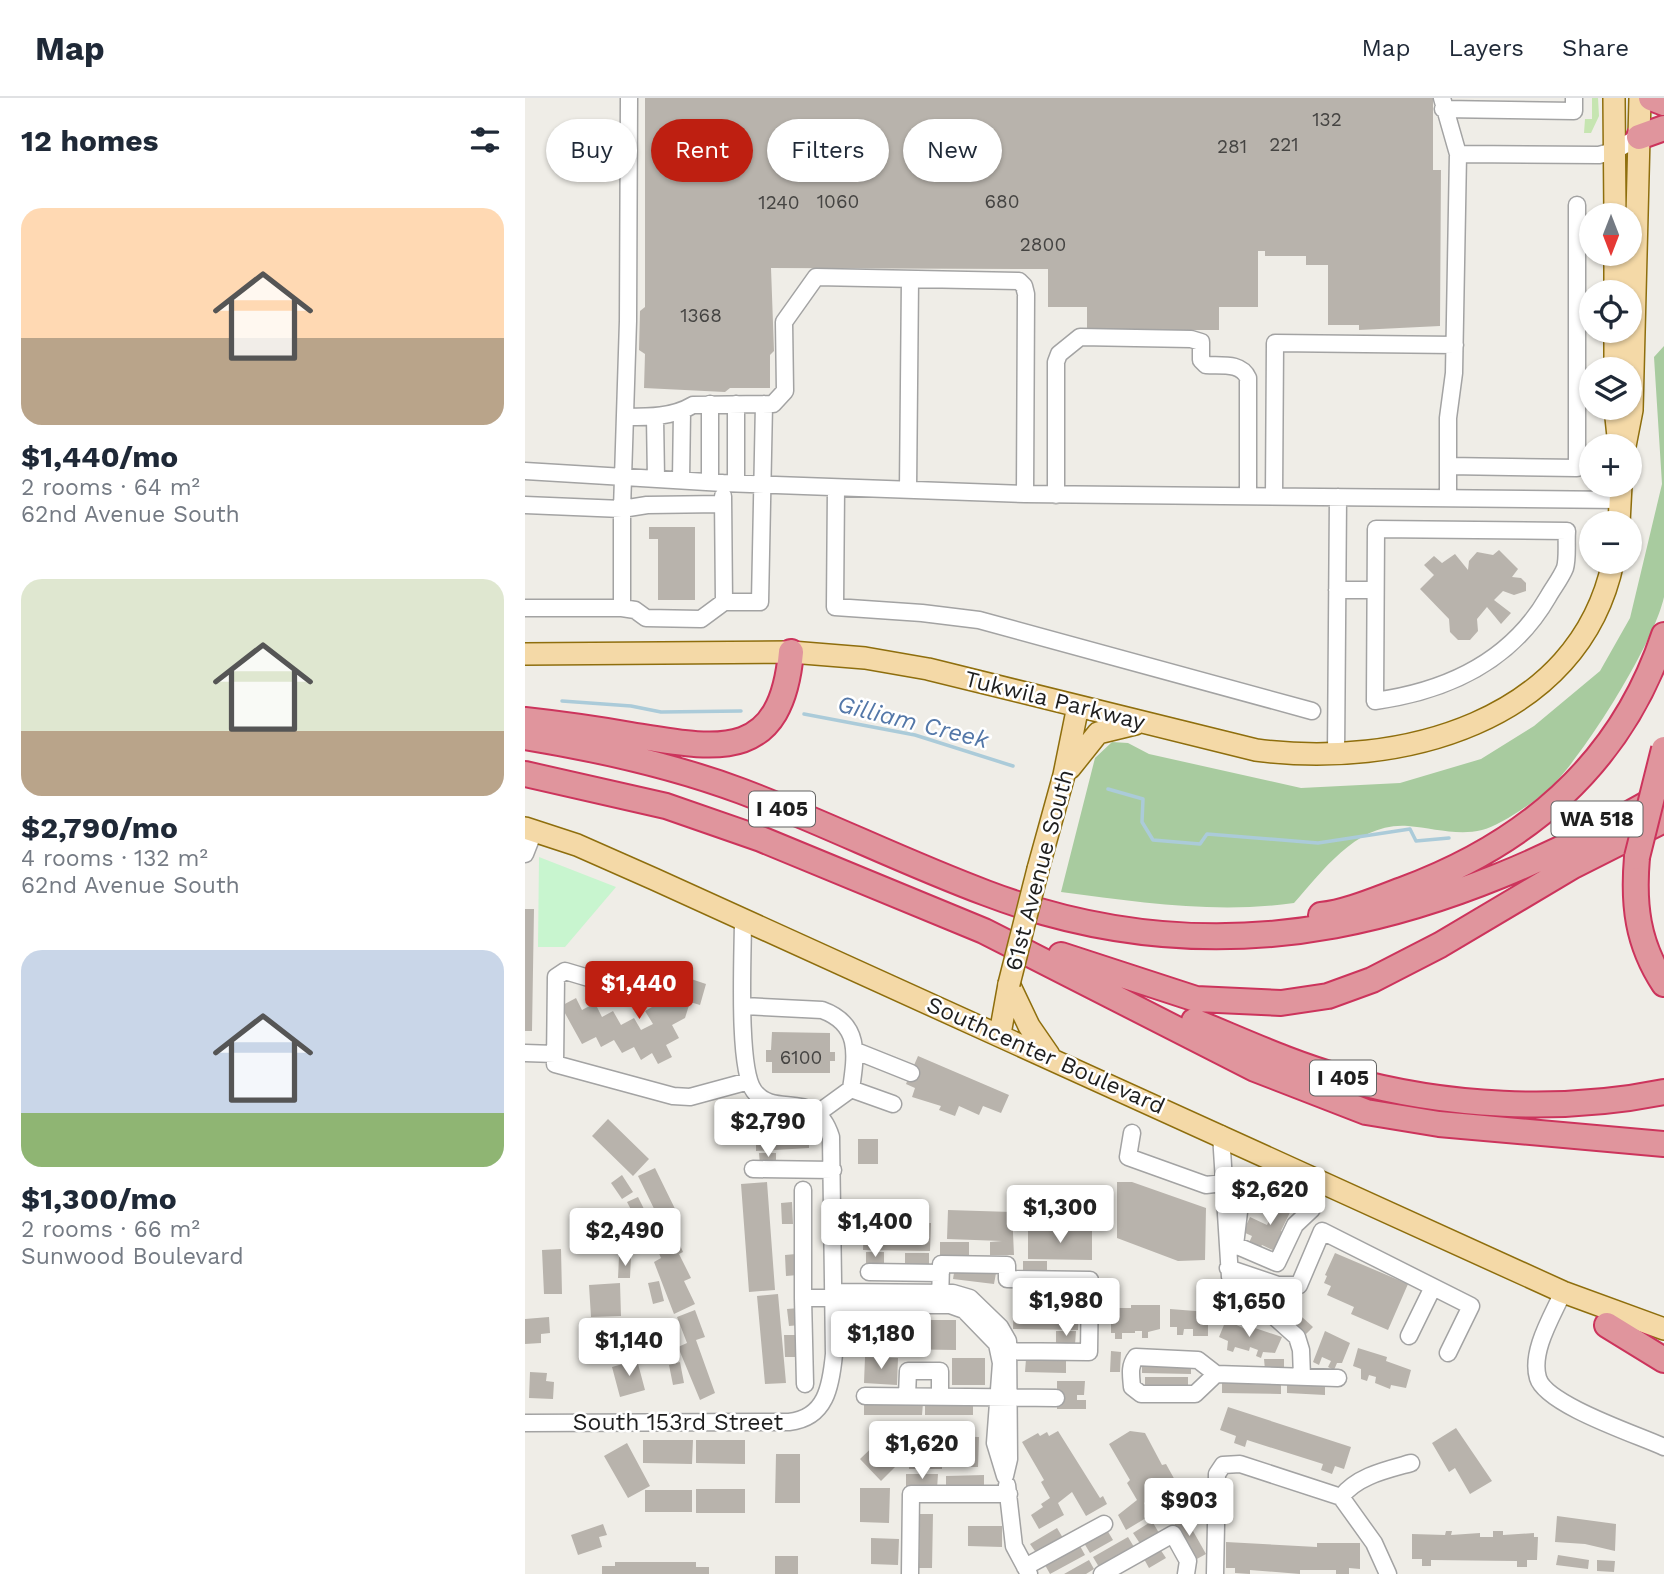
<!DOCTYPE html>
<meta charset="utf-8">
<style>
body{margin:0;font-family:"Work Sans",sans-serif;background:#f2f2f3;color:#1f2937;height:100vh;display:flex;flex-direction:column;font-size:26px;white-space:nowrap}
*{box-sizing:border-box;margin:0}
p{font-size:23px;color:#747a83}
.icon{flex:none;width:38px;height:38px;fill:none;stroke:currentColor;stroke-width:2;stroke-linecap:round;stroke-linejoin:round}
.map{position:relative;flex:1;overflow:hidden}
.panel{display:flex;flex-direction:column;background:#fff;width:525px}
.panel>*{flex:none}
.hud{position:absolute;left:21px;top:21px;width:665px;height:63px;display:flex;gap:14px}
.needle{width:46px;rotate:180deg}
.controls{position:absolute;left:1054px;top:105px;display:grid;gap:14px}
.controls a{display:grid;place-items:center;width:63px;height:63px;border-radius:50%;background:#fff;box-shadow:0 2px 5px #0004;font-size:35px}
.price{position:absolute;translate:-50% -60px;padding:0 16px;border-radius:7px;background:#fff;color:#222;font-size:23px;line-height:46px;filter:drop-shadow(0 2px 4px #0008)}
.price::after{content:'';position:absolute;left:50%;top:42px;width:21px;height:16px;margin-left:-10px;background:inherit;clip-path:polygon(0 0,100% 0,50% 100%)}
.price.current{background:#be1f11;color:#fff}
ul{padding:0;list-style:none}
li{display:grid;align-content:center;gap:14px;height:371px;padding:0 21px}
li span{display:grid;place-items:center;height:217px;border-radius:21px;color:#555}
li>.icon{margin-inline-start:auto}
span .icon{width:126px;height:126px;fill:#fffc;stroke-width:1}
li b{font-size:30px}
h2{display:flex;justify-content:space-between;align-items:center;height:84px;padding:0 21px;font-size:30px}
.chip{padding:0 24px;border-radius:32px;background:#fff;box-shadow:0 2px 5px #0004;font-size:24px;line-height:63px}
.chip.current{background:#be1f11;color:#fff}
header{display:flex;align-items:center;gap:42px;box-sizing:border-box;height:98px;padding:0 35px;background:#fff;border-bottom:2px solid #e0e1e3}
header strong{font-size:33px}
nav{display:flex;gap:38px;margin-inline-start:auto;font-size:24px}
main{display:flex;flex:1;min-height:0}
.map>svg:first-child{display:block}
</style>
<header>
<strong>Map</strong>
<nav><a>Map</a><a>Layers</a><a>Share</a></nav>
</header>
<main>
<section class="panel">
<h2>12 homes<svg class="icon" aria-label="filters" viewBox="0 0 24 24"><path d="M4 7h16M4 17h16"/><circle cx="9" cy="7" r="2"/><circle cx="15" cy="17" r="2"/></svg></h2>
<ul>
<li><span style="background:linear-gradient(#ffd9b3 60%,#b9a48a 0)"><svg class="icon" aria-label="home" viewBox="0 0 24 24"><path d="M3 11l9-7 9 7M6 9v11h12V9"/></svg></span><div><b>$1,440/mo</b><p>2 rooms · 64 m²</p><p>62nd Avenue South</p></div></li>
<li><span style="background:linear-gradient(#dfe7d0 70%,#b9a48a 0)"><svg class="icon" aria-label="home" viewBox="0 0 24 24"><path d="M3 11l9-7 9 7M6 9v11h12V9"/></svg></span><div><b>$2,790/mo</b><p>4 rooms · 132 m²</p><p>62nd Avenue South</p></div></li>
<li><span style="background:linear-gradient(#c9d6e8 75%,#8fb573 0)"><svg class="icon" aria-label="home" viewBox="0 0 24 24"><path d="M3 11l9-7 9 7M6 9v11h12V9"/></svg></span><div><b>$1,300/mo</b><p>2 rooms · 66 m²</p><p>Sunwood Boulevard</p></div></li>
</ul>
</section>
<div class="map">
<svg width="1139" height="1476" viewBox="0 0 1139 1476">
<rect width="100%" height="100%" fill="#efede7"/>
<path fill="#c6e5b1" d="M1067,0H1073L1074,18L1066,35H1059L1060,21H1067Z"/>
<path fill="#a8cb9f" d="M1139,248V499C1129,545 1060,656 1025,690C1012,702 975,728 957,732C933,738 907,730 883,728C832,724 799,772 769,805C690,816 614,804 536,794L570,660L587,644L603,645L624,656L776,690L875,685L956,661L1009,628L1075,573L1105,520L1137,386L1129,259Z"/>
<path fill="#c8f5cf" d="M14,759L91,789L40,849H13Z"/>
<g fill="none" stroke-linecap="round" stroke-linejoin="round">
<path stroke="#abcbd9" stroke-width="3.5" d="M37,603L106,608L136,614L216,613
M279,616L390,637L488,668
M583,691L618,701L617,724L628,742L675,746L682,736L793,745L885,731L891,743L924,740"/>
</g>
<path fill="#b8b3ac" d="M120,0H908V72H916L915,228L834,232V227H803V167H781V158H740V153H733V209H694V232H562V209H523V171L246,170L249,253L245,257V290H205L200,294L119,290L120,256L114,252L115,213L120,209Z
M124,429H170V502H133V441H124Z
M974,452L993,471L987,479L996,480L1001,485V493L989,497L978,493L969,502L986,515L976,526L962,509L952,521L953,533L945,542H933L925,534L924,521L895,491L909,477L899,467L909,458L917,465L930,456L943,472L944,463L952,454L968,457Z
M0,811H9L7,933H0Z
M157,878L181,886L175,907L165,904L160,920L147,927L154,940L141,947L147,959L133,966L127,955L116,962L109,949L97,955L89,942L76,949L71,939L57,946L36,908L51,900L57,912L70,905L77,919L88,913L96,927L109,920L116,932L128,926L120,913L134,905L127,893L139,886L153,891Z
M247,934L305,935V954H310V963H305V975H247V964H241V952H246Z
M393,958L484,997L476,1015L458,1008L454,1017L434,1008L430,1018L414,1012L416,1008L387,999L390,990L381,986Z
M83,1021L124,1061L108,1078L67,1038Z
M284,1027V1050L231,1053V1044H222V1028Z
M333,1041H353V1066H333Z
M234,1055H251V1067H235Z
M130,1070L154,1119L137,1127L113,1078Z
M97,1077L108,1094L97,1101L86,1085Z
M242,1084L250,1192L224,1194L216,1086Z
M592,1084H607L681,1110L680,1162L653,1163L592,1140Z
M756,1097L770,1104L756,1133L761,1136L752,1154L737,1147L734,1152L723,1147L727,1138L718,1134L725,1119L742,1127Z
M113,1099L122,1117L112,1123L102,1104Z
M267,1104L268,1126H257L256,1105Z
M423,1112L487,1114L489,1157H465V1144L477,1143L422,1141Z
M339,1123L406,1125L405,1153L338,1152Z
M68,1124H96L95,1156L67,1155Z
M146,1127L158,1154L154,1156L166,1180L159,1183L170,1206L149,1216L129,1164L136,1160L126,1137Z
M503,1132H567V1162L503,1161Z
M415,1144H444V1157H415Z
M36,1151L37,1196H19L17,1152Z
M341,1154H359V1169L341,1168Z
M380,1155H404V1168H380Z
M810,1155L883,1186L863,1232L826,1216L829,1209L802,1197L806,1188L799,1185L802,1178L800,1177Z
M271,1156L273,1177L261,1178L260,1157Z
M94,1159H106L105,1180H93Z
M498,1163H522V1176H498Z
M430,1169L471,1175L469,1186L428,1181Z
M134,1183L139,1203L128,1206L123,1185Z
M95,1185L96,1218L66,1219L64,1187Z
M541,1187V1200H500V1188Z
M253,1196L261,1285L240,1286L232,1198Z
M489,1201L554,1202L553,1232L488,1231Z
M606,1207H635V1231L623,1234V1240H617V1233H610V1235H597V1241H590V1235H586V1210H606Z
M766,1209L788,1229L781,1236L759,1216Z
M274,1210L275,1227L264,1228L262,1211Z
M645,1211L683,1214V1238H668V1231H659L658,1237H652V1229H645Z
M170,1212L180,1239L171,1242L190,1295L175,1302L153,1249L162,1245L152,1219Z
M24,1219L25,1235L16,1236V1245L0,1246V1221Z
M366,1222H431V1252L366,1251Z
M701,1222L720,1231L721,1227L757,1239L750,1255L738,1254L736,1260L731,1258L733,1252L725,1249L724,1253L710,1249L708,1254L702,1252L703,1243L694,1239Z
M95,1226L105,1256L82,1264L72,1233Z
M531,1233H551L550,1247H531Z
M800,1233L825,1245L817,1265H812L809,1272L803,1269L806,1263L797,1259L794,1267L788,1264Z
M259,1237H271L272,1259H260Z
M833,1250L862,1259L861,1263L886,1272L881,1290L866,1287L865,1291L850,1285L851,1279L844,1277L842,1283L836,1281V1271L828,1268Z
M586,1253L596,1254L595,1274H585Z
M340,1259L373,1260L372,1287L339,1285Z
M427,1260H460V1287H427Z
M501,1261H541V1275L500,1274Z
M739,1261H759V1272H740Z
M112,1262L120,1292L95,1299L87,1269Z
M155,1264L159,1285L148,1287L144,1267Z
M617,1265L666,1266V1276L617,1275Z
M5,1274L22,1275L21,1283L29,1284L28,1301L4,1300Z
M620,1279H663V1289H620Z
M532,1283H560L559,1297H552V1302H561V1311H532Z
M697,1285L756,1287V1296L697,1295Z
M762,1286L800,1287V1297L762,1295Z
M339,1304L398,1305L397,1317H339Z
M400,1305L448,1306V1317H400Z
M703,1309L826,1349L819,1371L810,1368L807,1376L796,1372L798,1366L722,1342L720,1349L709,1345L711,1338L695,1332Z
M931,1330L967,1383L945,1396L930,1370L924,1374L907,1345Z
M533,1333L575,1400L578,1398L582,1406L561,1418L547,1394L533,1405L539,1417L514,1431L506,1417L518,1409L516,1406L525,1400L516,1384L519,1382L497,1344L513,1335L515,1338L522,1334L524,1338Z
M605,1333L620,1335L637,1367L641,1366L651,1384L653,1383L667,1408L647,1419L633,1394L619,1405L626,1417L601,1432L593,1417L612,1402L602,1385L605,1382L584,1346Z
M360,1337L380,1359L356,1383L335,1361Z
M385,1338L454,1339L453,1369H423V1364H417V1371H384Z
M118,1342H168L167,1366L118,1365Z
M171,1342H220V1366L171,1365Z
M102,1345L125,1388L103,1400L79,1358Z
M251,1356H275V1405H250Z
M381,1376H413L412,1391H381Z
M459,1377V1389L421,1390V1378Z
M335,1390H365L364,1425L335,1424Z
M171,1391H220V1415H171Z
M120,1392H167V1414H120Z
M395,1416H408L407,1470H394Z
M659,1417L681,1456L670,1462L648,1423Z
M1032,1418L1091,1426L1090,1453L1060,1446L1030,1444Z
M627,1423L634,1435L616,1447L608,1435Z
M78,1426L82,1437L74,1439L77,1449L53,1457L46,1437Z
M443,1428H477V1449L443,1448Z
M532,1430L538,1440L512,1456L505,1446Z
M582,1432L588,1442L565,1455L559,1445Z
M921,1433H927L926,1437L955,1435V1439H968V1433H978V1437L1009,1435V1439H1013L1012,1462H1002V1469H992V1463L906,1462V1468H897V1461H887V1436L920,1437Z
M603,1439L609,1449L574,1469L568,1459Z
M346,1440L374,1441L373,1467L346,1466Z
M701,1444L792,1449V1445H835V1471L824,1470V1476H811V1472H775V1476L725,1472V1476L710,1475V1470H701Z
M555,1448L560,1457L525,1476L520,1467Z
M635,1451L641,1460L624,1470L619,1461Z
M1033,1457L1064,1462L1063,1471L1031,1467Z
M250,1458H273V1476H250Z
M564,1462L569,1471L561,1476H539Z
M1072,1462L1090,1463L1089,1474L1072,1473Z
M90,1464H171V1469H184V1476H77V1468H90Z"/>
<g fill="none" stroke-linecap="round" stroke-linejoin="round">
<g stroke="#a3a3a3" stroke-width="19">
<path id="minor" d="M917,0L933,56L929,275L923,320V400
M918,11L1049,13V0
M933,56L1074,57L1089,53L1114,39
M185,306V384
M101,319C124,319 148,319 168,307L248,306L260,293L259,224L291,179L494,183L499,188L501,196L500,396
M130,319L131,381
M923,368L1052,370V107
M0,373L198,385L500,396L1095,402
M156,382L157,314
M211,385V306
M311,390L310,509L397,515L454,522L787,613
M383,392L385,181
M531,397V264L534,256L555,239L666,241L676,244V262L681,267C696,268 716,264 723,280V398
M198,398L199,504
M749,398L750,245L930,247
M0,407L97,411L103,223L104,0
M851,431L1042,433C1041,444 1043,460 1040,470C1036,480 1028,490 1023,499C986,563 922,593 850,603Z
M812,492H850
M0,510H97L110,512L121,520L176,521L199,504H235L239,306
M97,510V411L122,407L197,406
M811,657L813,399
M0,756L9,733
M121,897L40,873L31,879L30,966L148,998L165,999L224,983
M219,908L297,912C336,926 331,957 326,991L293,1015
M331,953L386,975
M0,955L30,956
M326,991L368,1006
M607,1035L603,1059L681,1087L698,1085L716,1097L710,1147L752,1165L770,1127L787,1111
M696,1036L705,1179L772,1239L776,1252L777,1279
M228,1071L308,1072
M278,1092V1200
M716,1097L732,1104L751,1063
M703,1170L753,1187H774L797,1133L946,1208L923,1255
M344,1174L416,1175
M309,1194L428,1195L445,1200L475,1229L483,1243L484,1361L480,1378L470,1345L476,1265L472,1246L439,1212L425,1207H309
M1038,1194C1028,1217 1005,1253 1013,1280C1021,1307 1113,1337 1139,1349
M415,1205L416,1166L482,1167V1181L565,1182L564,1254L476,1253
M884,1238L908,1189
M691,1276L670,1296H616L607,1289C606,1277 604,1268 611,1259L673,1262L691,1276L813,1280
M280,1286L278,1200H309
M340,1298L531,1300
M382,1298L383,1273H415V1299
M0,1325L264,1324C301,1320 306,1288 309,1256L306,1039C290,988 250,1022 229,993C212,970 218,854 218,821
M482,1387L489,1448L504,1476
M816,1399L849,1445L863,1476
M500,1469L579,1426
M385,1476L386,1396H484
M577,1476L648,1436L663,1463L661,1476
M690,1476L692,1376L698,1367L715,1366L816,1399C832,1378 861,1372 886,1365"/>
</g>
<g stroke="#8e6e0d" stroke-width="24">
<path id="major" d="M1089,0L1090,117
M1090,194V156
M1090,271V233
M1090,310L1094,348
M1100,348L1107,312L1115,0
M1094,425L1096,387
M0,556L266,554L340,560L403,571L731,652C873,671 1054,625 1088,464
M545,670L573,635L610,626
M0,730L52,747L129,781L1038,1194L1139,1231
M513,771L539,677L553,608
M484,886L504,928L524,957
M475,936L484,886"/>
</g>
<g stroke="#cc345c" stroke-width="28">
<path id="highway" d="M1126,0L1139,5
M1114,39L1139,30
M0,622C36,626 71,631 106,637C192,651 256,666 266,554
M0,639C73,651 146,667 216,693C298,724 378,764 461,795C705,888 921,821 1138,697
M0,676L141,708L236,741L459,833L730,971L841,1014L914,1026L1139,1046
M1112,759C1108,806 1112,845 1139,886
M796,817C823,814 852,801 877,792C1002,746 1096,666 1139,537
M536,857L671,901L756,905L803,898L847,882L915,847L1048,768L1139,722
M669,923C718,943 767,966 818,980C920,1009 1036,1015 1139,994
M1082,1227L1139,1262"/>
</g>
<use href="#minor" stroke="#fff" stroke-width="16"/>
<use href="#major" stroke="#f4d9a7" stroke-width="21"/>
<use href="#highway" stroke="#e0959d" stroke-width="24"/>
<g stroke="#8e6e0d" stroke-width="24" stroke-linecap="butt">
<path id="major-bridge" d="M484,886L513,771"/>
</g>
<g stroke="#cc345c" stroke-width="28" stroke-linecap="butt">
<path id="highway-bridge" d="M1112,759L1139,651"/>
</g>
<use href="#major-bridge" stroke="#f4d9a7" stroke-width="21"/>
<use href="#highway-bridge" stroke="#e0959d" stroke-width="24"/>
</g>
<g text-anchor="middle" stroke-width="5" stroke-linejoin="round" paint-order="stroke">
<g font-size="19" fill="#454442">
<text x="802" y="28">132</text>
<text x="759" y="53">221</text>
<text x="707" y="55">281</text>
<text x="313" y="110">1060</text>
<text x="477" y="110">680</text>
<text x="254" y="111">1240</text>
<text x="518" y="153">2800</text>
<text x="176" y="224">1368</text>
<text x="276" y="966">6100</text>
</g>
<g fill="#fff" stroke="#626262" stroke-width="2">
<rect x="224" y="693.5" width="66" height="35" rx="5"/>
<rect x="1026.5" y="703.5" width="91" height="35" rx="5"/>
<rect x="785" y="962.5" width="66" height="35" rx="5"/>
</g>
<g font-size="21" font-weight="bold" fill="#1f1f1f">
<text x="257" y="718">I 405</text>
<text x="1072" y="728">WA 518</text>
<text x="818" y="987">I 405</text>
</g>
<g font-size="23" fill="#1f1f1f" stroke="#fff">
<text transform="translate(530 602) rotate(14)" y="8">Tukwila Parkway</text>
<text transform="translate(514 772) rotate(-75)" y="8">61st Avenue South</text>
<text transform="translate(521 957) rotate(24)" y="8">Southcenter Boulevard</text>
<text x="153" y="1332">South 153rd Street</text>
</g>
<g font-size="24" font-style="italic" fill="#5377a8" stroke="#fff">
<text transform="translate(388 624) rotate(14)" y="8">Gilliam Creek</text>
</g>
</g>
</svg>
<div class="controls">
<a><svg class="needle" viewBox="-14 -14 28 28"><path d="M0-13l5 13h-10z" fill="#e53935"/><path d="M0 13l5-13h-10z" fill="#747a83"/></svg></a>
<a><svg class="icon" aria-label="locate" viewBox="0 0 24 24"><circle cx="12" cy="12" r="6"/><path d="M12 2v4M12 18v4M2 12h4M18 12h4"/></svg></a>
<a><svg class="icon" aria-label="layers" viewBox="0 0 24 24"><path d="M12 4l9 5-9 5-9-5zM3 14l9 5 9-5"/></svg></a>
<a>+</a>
<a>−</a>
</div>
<b class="price current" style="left:114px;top:923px">$1,440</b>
<b class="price" style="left:243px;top:1061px">$2,790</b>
<b class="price" style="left:745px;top:1129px">$2,620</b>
<b class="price" style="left:535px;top:1147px">$1,300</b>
<b class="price" style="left:350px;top:1161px">$1,400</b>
<b class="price" style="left:100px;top:1170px">$2,490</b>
<b class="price" style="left:541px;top:1240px">$1,980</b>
<b class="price" style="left:724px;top:1241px">$1,650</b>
<b class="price" style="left:356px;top:1273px">$1,180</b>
<b class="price" style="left:104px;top:1280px">$1,140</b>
<b class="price" style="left:397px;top:1383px">$1,620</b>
<b class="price" style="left:664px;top:1440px">$903</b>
<div class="hud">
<a class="chip">Buy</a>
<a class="chip current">Rent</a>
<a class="chip">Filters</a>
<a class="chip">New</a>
</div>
</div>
</main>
